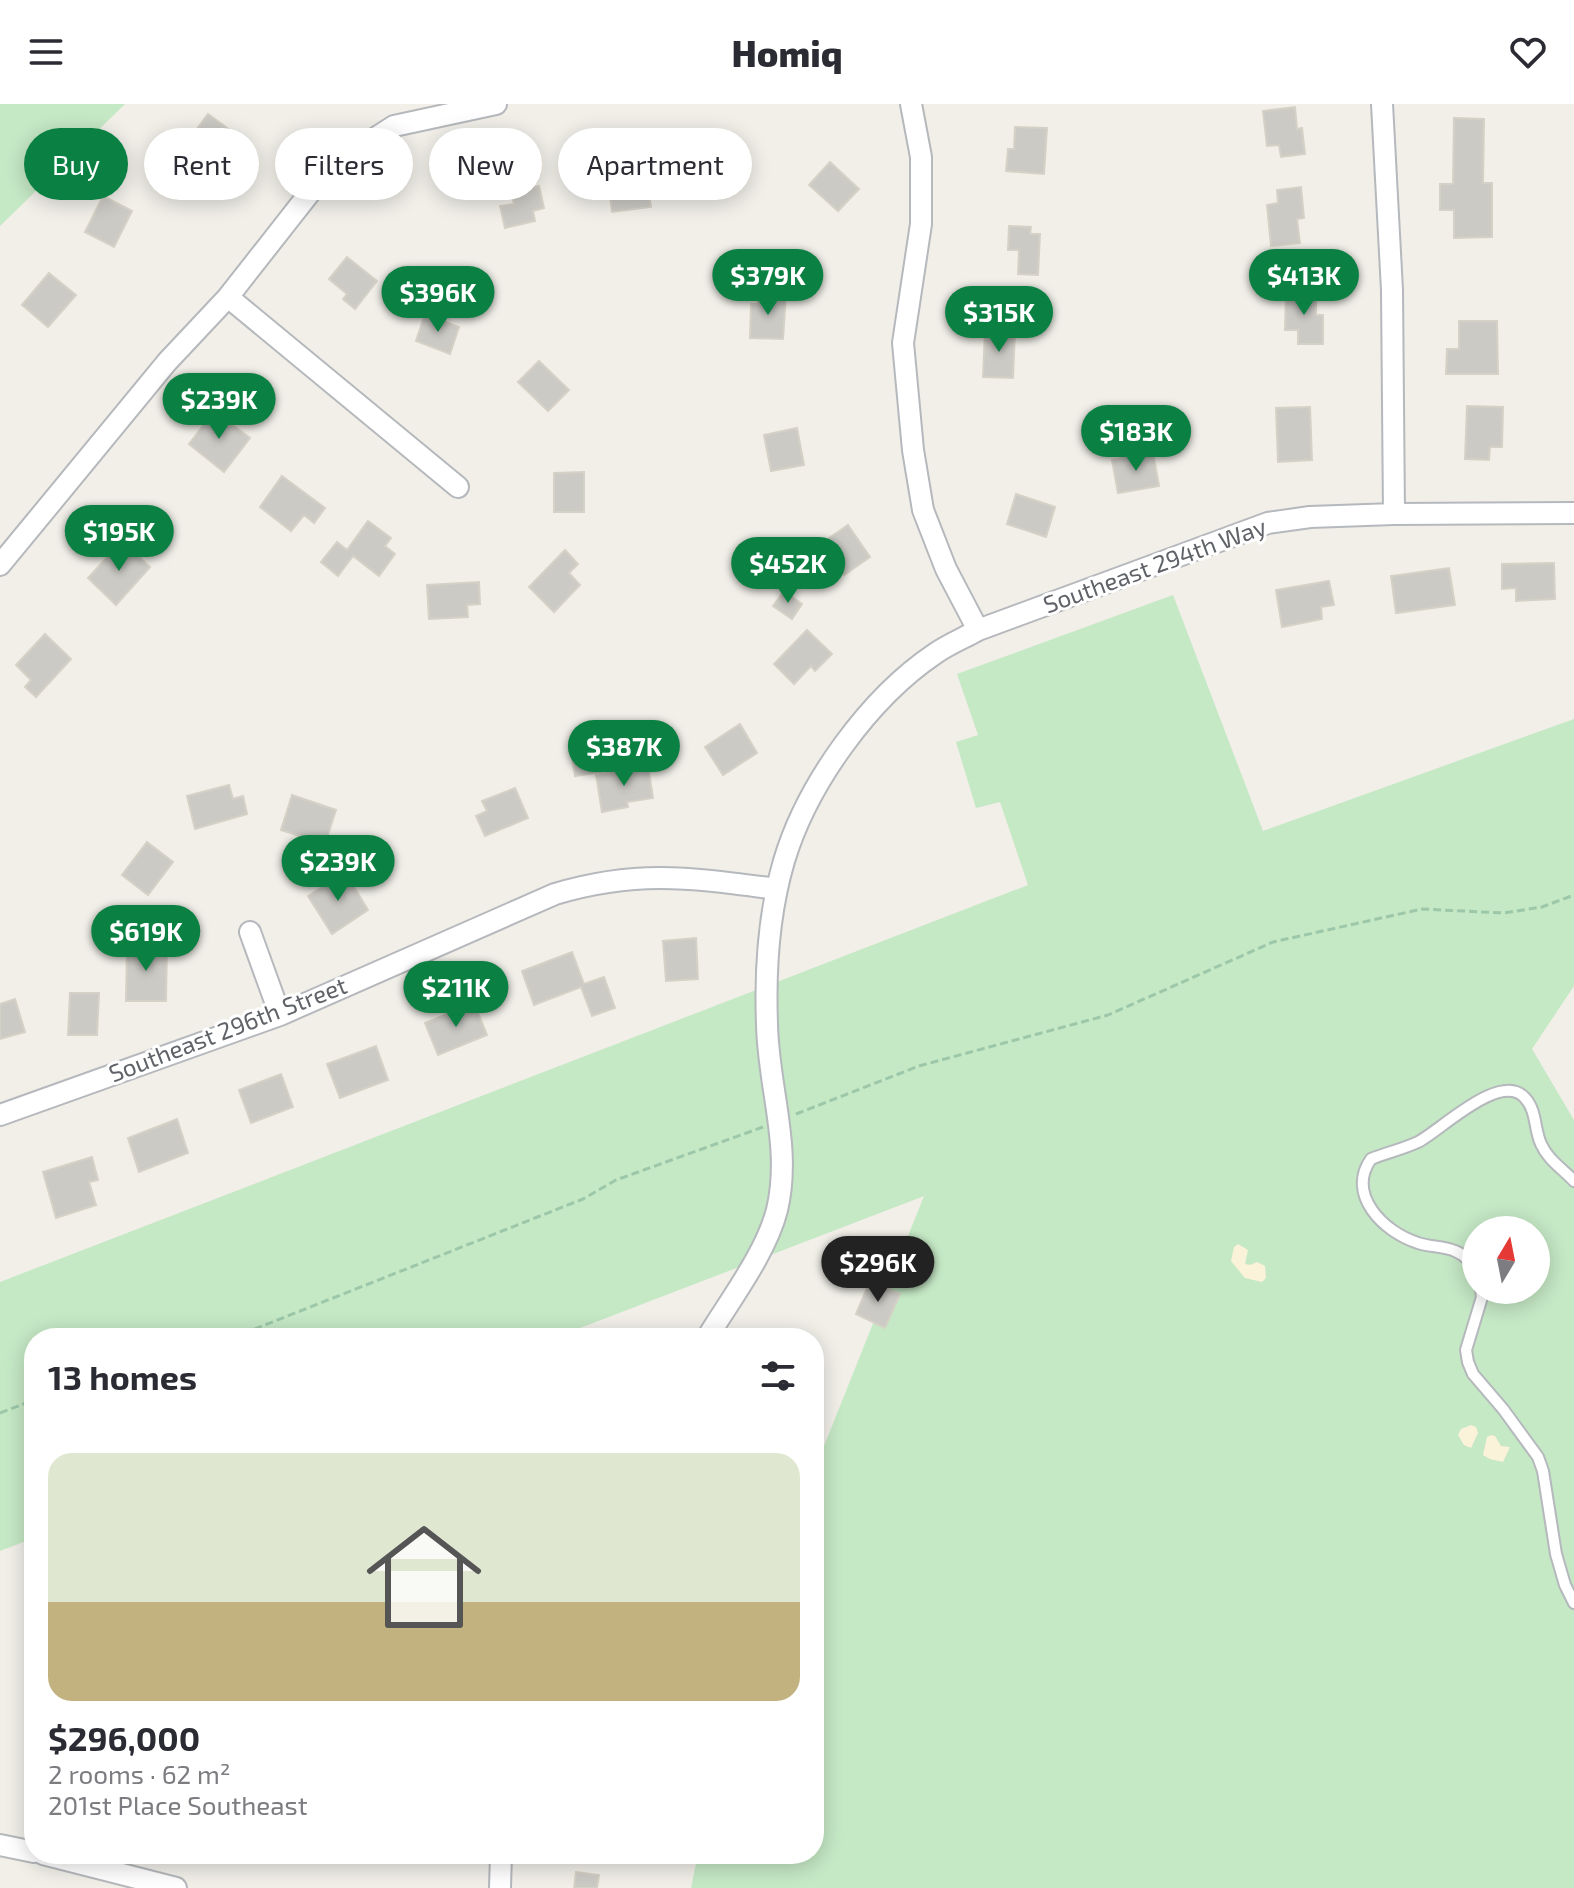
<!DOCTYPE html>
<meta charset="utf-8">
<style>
body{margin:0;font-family:"Exo 2",sans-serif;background:#f7f7f7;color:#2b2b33;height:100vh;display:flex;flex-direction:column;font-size:30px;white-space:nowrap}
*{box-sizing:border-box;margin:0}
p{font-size:26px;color:#7c7c81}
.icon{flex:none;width:44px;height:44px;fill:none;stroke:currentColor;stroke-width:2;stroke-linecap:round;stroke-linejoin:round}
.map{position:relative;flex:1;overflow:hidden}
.panel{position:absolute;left:24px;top:1224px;width:800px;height:536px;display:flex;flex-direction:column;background:#fff;border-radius:32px;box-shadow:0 4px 20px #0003}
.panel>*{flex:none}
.guide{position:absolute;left:24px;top:24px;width:800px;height:72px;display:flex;gap:16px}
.needle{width:52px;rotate:10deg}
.controls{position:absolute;left:1462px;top:1112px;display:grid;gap:16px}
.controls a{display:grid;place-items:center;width:88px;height:88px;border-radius:50%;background:#fff;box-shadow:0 4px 20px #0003;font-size:40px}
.price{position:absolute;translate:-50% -68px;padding:0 18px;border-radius:28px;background:#0b8043;color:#fff;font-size:26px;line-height:52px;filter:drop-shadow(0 2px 4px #0008)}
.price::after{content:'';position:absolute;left:50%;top:48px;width:24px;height:18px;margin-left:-12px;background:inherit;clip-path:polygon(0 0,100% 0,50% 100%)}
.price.active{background:#222;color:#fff}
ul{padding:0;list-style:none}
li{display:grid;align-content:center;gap:16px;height:424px;padding:0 24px}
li+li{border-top:2px solid #e1e1e2}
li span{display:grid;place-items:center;height:248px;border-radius:24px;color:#555}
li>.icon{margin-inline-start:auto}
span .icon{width:144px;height:144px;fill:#fffc;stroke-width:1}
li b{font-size:34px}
h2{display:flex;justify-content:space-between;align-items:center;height:96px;padding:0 24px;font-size:34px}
.chip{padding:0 28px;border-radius:36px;background:#fff;box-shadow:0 4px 20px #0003;font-size:28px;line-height:72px}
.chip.active{background:#0b8043;color:#fff}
header{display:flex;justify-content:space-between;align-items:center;height:104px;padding:0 24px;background:#fff;font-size:36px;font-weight:800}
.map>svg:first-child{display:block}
</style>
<header><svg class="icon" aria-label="menu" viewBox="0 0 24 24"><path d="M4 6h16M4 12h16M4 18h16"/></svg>Homiq<svg class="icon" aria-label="heart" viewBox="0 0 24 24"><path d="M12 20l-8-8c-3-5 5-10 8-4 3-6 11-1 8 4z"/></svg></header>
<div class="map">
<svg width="1574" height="1784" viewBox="0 0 1574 1784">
<rect width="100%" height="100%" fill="#f1efe8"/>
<path fill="#c5e8c5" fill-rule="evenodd" d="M0,0H125L0,122Z
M1173,491L1263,727L1574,615V882L1532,945L1574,1016V1784H691L698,1750H814V1367L924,1092L554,1234H34V1434L0,1447V1178L1028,781L1000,698L976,704L956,638L978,631L957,570ZM1476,1126H1536V1186H1476Z"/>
<path fill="#fbf3d9" d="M1238,1140L1248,1146L1245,1160L1250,1161L1257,1158L1265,1162L1266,1174L1262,1178L1245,1174L1231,1157L1234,1143Z
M1471,1321L1476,1323L1478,1329L1471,1344L1464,1341L1458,1331L1461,1325Z
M1491,1331L1495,1332L1501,1342L1510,1343L1503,1358L1490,1355L1483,1351L1487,1333Z"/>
<path fill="#cccac5" stroke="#d6d1c6" stroke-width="2" d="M1295,3L1297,25L1302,24L1305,50L1281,53L1279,41L1267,42L1263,7Z
M208,10L241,34L228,52L224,48L205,73L177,52Z
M1454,14L1484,15L1483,79H1492V133L1454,134V106H1440V80H1453Z
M1015,23L1047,24L1044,70L1006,67L1008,45H1014Z
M721,42L722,51L746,47L749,70L703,78L699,46Z
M830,58L859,85L838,107L809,81Z
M646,71L651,103L612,108L608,76Z
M539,82L544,104L533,107L535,117L505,124L500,102L514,100L511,88Z
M1301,83L1304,114L1297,115L1300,139L1271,142L1267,101L1278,99L1277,86Z
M103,92L132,107L114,143L85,128Z
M1009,122L1031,123L1030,130H1040L1038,171L1018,170L1019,146H1008Z
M347,153L377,177L355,205L343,195L347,190L329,175Z
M49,169L76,191L48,223L22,201Z
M1286,188H1316V211H1323V240H1298V226H1285Z
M759,190H786L783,235L750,234L751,200H758Z
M425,210L459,223L450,250L416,237Z
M1459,217H1497L1498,270H1446L1447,245H1459Z
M985,225L1015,227L1013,274L983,273Z
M539,257L569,286L548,307L518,278Z
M1467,302L1503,303L1502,343H1490L1489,356L1465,355Z
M1310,303L1312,356L1278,358L1276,304Z
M214,307L250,334L224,368L189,340Z
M797,324L804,361L771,367L764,331Z
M1153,348L1159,382L1118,389L1112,356Z
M584,368V408H554V369Z
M282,372L325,404L314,419L304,411L291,427L260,403Z
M1016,390L1055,403L1046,433L1007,420Z
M368,417L391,434L385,442L395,450L379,472L353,452L338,472L321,458L337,438L347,446Z
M848,421L870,453L844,471L822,439Z
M122,437L150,463L116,501L88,474Z
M565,446L578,460L569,469L580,481L554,508L529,483Z
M1554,459L1555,495L1516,497V484L1502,485V460Z
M1449,464L1455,501L1396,509L1391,472Z
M1329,477L1334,501L1321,503L1322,515L1282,523L1276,486Z
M479,478L480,500L467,501L468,513L429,515L427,481Z
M784,487L802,500L792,515L773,502Z
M807,526L832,550L815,567L811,562L794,580L774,560Z
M45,530L71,555L36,593L25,583L31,576L16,561Z
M740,620L757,649L723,671L705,643Z
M603,641L607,667L575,672L571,646Z
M648,662L653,694L627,698L628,703L602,708L596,671Z
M229,681L233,695L243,692L247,710L195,725L187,692Z
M515,684L528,714L485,732L476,712L487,707L482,697Z
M292,691L336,706L325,740L281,726Z
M147,738L173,758L148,791L122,771Z
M345,768L368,806L332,830L308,792Z
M696,834L698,875L666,877L663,837Z
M127,841L167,842L166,897H126Z
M572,848L584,880L604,873L615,904L592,912L581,883L534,901L522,867Z
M70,889H99L97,931H68Z
M15,895L25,928L0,935V900Z
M474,899L487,931L438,951L425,919Z
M376,942L388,976L340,994L327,960Z
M281,970L293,1003L251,1019L239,986Z
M177,1015L188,1049L139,1068L128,1034Z
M92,1053L98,1076L89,1078L96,1101L56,1114L43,1068Z
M870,1177L900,1190L885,1224L856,1210Z
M576,1768L599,1771L597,1784H574Z"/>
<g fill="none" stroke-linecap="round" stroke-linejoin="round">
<g stroke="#b5b8bc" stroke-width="14">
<path id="lane" d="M1476,1169C1472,1158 1465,1151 1455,1147C1444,1142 1429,1143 1418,1139C1383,1128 1346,1090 1371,1055C1386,1049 1403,1045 1418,1038C1440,1027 1501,966 1525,994C1537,1007 1534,1025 1541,1040C1548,1056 1563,1065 1574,1077
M1481,1186L1482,1193L1466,1246L1468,1258L1473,1270L1503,1305L1538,1353L1543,1367L1556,1450L1565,1481L1574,1499"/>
</g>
<g stroke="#b5b8bc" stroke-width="24">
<path id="street" d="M911,0L921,53V120L903,239L913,346L923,406L946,465L978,526
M1382,0L1392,186L1394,410
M228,193L458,383
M0,461L167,258L228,193L330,63L394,22L496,0
M250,828L280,911
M0,1011L280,911L555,790C638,765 693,774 777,785
M707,1234C730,1196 766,1149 777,1106C792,1043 768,983 767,920C765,867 769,808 784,757C807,680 869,594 936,549C949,540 964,534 978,526L1268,419L1310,413L1394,410L1574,409
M0,1741L34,1748
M43,1750L176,1784
M500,1784L501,1750"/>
</g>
<path stroke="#9cc7a9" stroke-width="3" stroke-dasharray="8 4" stroke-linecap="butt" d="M796,1010L919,962L1108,911L1273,838L1422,805L1504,809L1542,803L1574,791
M232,1234L583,1095L616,1076L763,1023
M0,1309L34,1296"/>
<use href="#lane" stroke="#fff" stroke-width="10"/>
<use href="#street" stroke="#fff" stroke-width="20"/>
</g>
<g text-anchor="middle" stroke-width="6" stroke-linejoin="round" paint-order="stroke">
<g font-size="24" fill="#5f6368" stroke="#fff">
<text transform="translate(1155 462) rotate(-20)" y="8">Southeast 294th Way</text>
<text transform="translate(228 926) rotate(-21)" y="8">Southeast 296th Street</text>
</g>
</g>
</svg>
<div class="controls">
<a><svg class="needle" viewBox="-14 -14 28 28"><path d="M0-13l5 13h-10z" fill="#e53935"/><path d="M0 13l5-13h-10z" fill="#7c7c81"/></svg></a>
</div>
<b class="price" style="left:768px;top:213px">$379K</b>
<b class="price" style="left:1304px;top:213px">$413K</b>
<b class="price" style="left:438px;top:230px">$396K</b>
<b class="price" style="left:999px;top:250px">$315K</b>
<b class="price" style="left:219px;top:337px">$239K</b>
<b class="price" style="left:1136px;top:369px">$183K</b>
<b class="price" style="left:119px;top:469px">$195K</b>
<b class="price" style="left:788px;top:501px">$452K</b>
<b class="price" style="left:624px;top:684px">$387K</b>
<b class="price" style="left:338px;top:799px">$239K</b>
<b class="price" style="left:146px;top:869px">$619K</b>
<b class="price" style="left:456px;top:925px">$211K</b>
<b class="price active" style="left:878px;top:1200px">$296K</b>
<div class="guide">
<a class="chip active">Buy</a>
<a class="chip">Rent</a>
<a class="chip">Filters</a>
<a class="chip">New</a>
<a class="chip">Apartment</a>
</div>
<section class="panel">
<h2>13 homes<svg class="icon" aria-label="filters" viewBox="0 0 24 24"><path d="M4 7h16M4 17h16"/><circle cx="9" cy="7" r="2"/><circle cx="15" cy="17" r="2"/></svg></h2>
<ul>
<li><span style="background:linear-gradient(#dfe7d0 60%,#c2b280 0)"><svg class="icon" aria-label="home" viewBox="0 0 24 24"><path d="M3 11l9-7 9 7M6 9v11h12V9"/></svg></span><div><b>$296,000</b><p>2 rooms · 62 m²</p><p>201st Place Southeast</p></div></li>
</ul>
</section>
</div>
